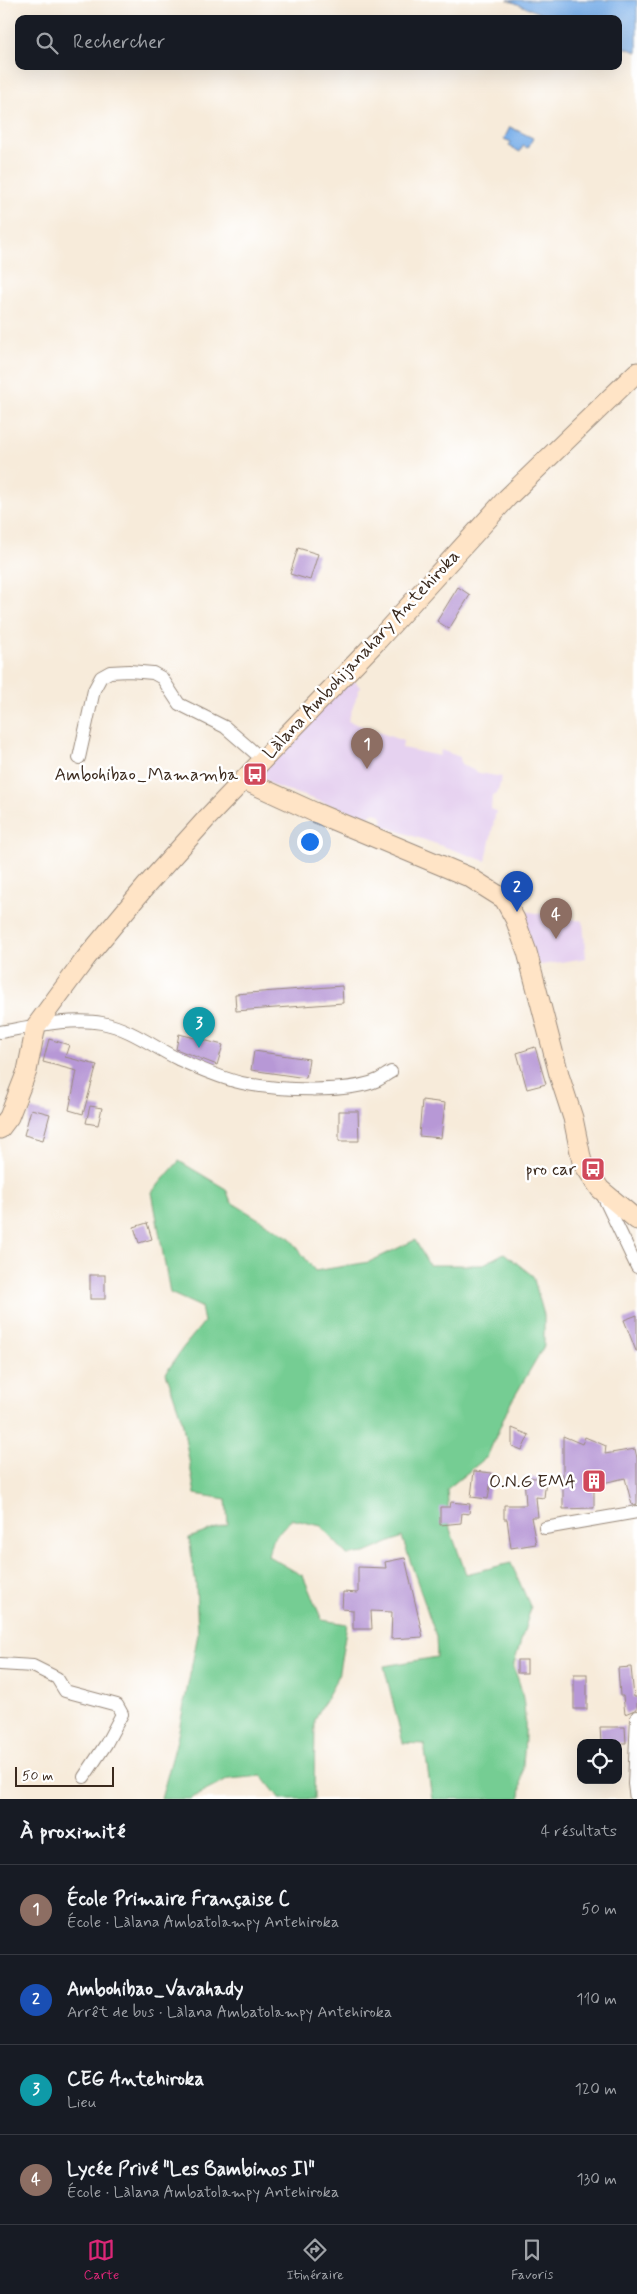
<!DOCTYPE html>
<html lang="fr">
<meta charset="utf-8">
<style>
:root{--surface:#171b24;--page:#20242c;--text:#f1f3f6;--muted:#9ea1a6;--line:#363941;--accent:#db2777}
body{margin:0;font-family:Mynerve,sans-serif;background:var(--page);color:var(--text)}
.controls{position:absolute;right:15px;bottom:15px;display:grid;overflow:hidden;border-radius:10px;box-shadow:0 5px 20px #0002}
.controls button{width:45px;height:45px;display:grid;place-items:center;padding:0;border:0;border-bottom:1px solid var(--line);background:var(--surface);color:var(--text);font:25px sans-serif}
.scale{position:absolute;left:15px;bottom:12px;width:99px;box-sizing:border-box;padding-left:5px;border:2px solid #3b2a1e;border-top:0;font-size:14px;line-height:18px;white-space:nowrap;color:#3b2a1e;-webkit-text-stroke:4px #fff;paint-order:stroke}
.you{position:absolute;left:309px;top:841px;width:18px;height:18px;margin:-12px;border:4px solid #fff;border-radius:50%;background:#1a73e8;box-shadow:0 0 0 8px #1a73e833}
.badge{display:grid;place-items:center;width:32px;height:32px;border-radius:50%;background:var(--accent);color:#fff;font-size:16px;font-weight:700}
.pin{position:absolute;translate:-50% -41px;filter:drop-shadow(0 1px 2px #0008)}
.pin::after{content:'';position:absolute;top:26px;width:18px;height:15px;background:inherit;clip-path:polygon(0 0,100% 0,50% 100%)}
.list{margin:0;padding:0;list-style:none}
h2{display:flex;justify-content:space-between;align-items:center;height:65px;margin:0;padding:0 20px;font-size:21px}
h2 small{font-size:16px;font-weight:400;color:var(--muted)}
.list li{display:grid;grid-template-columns:32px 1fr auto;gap:15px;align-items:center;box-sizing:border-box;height:90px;padding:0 20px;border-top:1px solid var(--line)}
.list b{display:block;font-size:19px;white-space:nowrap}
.list p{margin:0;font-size:16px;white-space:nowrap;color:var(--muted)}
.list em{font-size:16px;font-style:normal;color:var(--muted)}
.icon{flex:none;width:28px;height:28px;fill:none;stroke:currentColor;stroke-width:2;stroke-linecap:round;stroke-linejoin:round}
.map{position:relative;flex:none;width:637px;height:1799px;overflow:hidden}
.search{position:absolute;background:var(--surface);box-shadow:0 5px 20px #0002;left:15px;right:15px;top:15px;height:55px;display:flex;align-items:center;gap:12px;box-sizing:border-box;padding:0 18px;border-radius:10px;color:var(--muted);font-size:19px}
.sheet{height:425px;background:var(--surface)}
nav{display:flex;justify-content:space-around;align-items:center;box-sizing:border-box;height:70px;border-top:1px solid var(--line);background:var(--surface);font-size:14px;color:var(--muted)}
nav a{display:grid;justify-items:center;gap:2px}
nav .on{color:var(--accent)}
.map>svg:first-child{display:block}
.built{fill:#e6d2f0}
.green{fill:#74cd93;stroke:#587c58}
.water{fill:#7db1ea;stroke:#5c6e84}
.building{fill:#b798d6}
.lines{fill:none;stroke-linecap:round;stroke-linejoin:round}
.street-casing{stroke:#998a7c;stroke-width:14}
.secondary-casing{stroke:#998a7c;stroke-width:21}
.street{stroke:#fff;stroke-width:12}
.secondary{stroke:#ffe4c6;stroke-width:19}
.labels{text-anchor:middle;stroke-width:5;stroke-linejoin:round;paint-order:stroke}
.street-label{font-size:18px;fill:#3b2a1e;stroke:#fff}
.poi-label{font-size:18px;fill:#3b2a1e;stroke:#fff;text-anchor:end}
</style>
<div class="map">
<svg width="637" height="1799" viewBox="0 0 637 1799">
<rect width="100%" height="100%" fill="#fff"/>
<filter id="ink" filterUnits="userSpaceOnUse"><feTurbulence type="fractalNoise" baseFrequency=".02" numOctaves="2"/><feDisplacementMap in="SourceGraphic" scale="10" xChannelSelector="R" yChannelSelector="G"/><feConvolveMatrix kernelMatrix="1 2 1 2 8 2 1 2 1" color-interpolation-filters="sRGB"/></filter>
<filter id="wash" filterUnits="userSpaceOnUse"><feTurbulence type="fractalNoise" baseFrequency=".0096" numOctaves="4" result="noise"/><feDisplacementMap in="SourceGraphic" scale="20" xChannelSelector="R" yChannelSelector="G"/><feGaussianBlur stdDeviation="1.12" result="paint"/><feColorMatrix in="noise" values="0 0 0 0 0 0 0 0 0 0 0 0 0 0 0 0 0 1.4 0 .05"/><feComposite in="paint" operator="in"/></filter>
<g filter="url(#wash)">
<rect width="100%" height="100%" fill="#f7ebda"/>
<g class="built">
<polygon points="351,677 360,687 348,721 403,741 402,748 439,756 441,750 460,757 461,764 479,773 502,777 497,794 492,796 491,809 496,811 486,861 384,826 381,815 373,812 367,817 274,786 259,774"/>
<polygon points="524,911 583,921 586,958 541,965 535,961 521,916"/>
</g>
<path class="green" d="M179 1161 226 1189 231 1202 290 1238 315 1271 369 1262 415 1240 429 1265H482L504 1253 533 1276 544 1315V1346L509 1406 487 1457 447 1489 450 1529 466 1574 511 1563 531 1608 513 1667C533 1707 523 1755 520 1799H432L424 1744 403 1743 384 1666 437 1657 436 1636 402 1537 365 1553 347 1555 321 1526 291 1519 272 1540 268 1556 303 1576 322 1620 347 1624 338 1677 315 1719 314 1799H280L262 1776 229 1779 190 1799H161L177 1740 198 1634 196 1585 189 1538 228 1524 226 1499 195 1494 182 1420 166 1373 182 1349 204 1322 201 1307 170 1293 152 1192Z"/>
<g class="water">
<polygon points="508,0 637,0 637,52 618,45 618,19 554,19"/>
<polygon points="510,127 533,138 528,148 523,146 520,152 509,146 511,142 504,139"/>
</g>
<g id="blocks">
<g class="building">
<polygon points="298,548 318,554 310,580 290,574"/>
<polygon points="458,587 470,595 449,629 437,621"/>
<polygon points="342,986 343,1003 236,1011 235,994"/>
<polygon points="179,1034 223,1045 217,1065 176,1049"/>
<polygon points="49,1039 69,1045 65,1057 97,1065 83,1114 69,1110 77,1071 43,1062"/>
<polygon points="535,1047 546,1084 527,1089 517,1053"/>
<polygon points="254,1051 309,1059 306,1078 251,1070"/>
<polygon points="422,1100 445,1103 441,1138 419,1136"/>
<polygon points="90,1106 102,1108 98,1125 86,1123"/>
<polygon points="31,1109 50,1114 43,1140 24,1135"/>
<polygon points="339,1111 358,1111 359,1141 339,1141"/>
<polygon points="147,1223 152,1239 139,1243 134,1227"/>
<rect x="90" y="1275" width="15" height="24"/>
<polygon points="637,1315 637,1351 636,1351 624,1320"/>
<polygon points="512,1428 529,1435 522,1450 512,1446"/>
<polygon points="563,1436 582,1444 585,1437 606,1446 605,1454 635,1449 637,1458 637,1504 632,1505 625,1478 594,1485 594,1508 563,1509"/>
<polygon points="474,1471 492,1473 488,1499 471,1497"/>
<polygon points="524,1477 546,1479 544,1498 536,1497 538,1517 531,1517 536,1544 511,1548 507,1519 504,1519 504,1505 526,1505"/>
<polygon points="451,1502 470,1504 469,1514 462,1513 461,1523 440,1525 440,1507 450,1507"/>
<polygon points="405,1558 423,1637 391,1639 392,1612 371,1611 372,1629 353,1629 353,1610 342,1609 343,1592 358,1593 358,1567 386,1568 385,1562"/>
<rect x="517" y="1660" width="10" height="13"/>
<polygon points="631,1667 634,1697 637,1697 637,1709 625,1714 623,1696 620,1696 618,1668"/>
<rect x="574" y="1674" width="13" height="35"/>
<polygon points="600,1727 625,1727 626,1743 601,1743"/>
</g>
</g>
</g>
<g filter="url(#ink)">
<use href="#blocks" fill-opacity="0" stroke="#998a7c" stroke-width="1"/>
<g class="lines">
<g class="street-casing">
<g id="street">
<polyline points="79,758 94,690 101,677 110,672 129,671 153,673 162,678 179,704 225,727 262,759"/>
<path d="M0 1032C30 1027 72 1017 102 1023 129 1028 154 1047 178 1059 198 1068 220 1078 242 1083 276 1090 347 1094 378 1080 382 1078 387 1074 391 1072"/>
<polyline points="603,1196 637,1267"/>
<polyline points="545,1528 637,1512"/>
<polyline points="0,1664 33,1666 57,1678 65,1691 117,1705 122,1714 106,1744 84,1777"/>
<polyline points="636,1799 634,1784 637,1717"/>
</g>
</g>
<g class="secondary-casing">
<g id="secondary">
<polyline points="244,780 314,812 469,877 504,899 515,919 527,952 560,1078 573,1118 582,1162 600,1189 637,1220"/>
<polyline points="0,1129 9,1117 27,1071 36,1026 86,958 146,886 208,817 378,640 507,498 637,372"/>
</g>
</g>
<use href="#street" class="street"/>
<use href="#secondary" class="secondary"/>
</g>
</g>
<defs>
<g id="bus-square" transform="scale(1.25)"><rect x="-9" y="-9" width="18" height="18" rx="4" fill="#d1495b" stroke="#fff"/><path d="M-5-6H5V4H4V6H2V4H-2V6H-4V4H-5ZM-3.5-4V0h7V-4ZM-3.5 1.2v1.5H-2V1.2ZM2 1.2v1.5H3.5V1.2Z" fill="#fff"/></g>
<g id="building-square" transform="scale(1.25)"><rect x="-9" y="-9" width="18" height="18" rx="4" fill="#d1495b" stroke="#fff"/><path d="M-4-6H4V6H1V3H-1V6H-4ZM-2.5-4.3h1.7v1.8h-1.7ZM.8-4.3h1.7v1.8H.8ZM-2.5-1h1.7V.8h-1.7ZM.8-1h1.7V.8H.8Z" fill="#fff"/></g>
</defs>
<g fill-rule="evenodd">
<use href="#bus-square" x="255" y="774"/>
<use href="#bus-square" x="593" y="1169"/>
<use href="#building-square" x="594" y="1481"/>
</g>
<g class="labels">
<g class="street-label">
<text transform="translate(361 654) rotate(-47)" y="6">Làlana Ambohijanahary Antehiroka</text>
</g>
<g class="poi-label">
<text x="238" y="780">Ambohibao_Mamamba</text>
<text x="576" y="1175">pro car</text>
<text x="576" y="1487">O.N.G EMA</text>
</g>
</g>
</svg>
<div class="controls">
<button><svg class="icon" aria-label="locate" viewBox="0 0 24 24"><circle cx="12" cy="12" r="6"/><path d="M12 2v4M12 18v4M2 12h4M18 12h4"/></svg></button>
</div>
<div class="scale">50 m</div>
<div class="you"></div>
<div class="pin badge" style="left:367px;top:769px;background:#8d6e63">1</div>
<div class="pin badge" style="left:517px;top:912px;background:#1a4fb4">2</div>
<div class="pin badge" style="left:199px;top:1048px;background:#0f9aa8">3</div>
<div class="pin badge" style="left:556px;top:939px;background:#8d6e63">4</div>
<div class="search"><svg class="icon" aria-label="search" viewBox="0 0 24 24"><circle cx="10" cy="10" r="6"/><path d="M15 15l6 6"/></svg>Rechercher</div>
</div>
<section class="sheet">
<h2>À proximité<small>4 résultats</small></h2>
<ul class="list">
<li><span class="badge" style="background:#8d6e63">1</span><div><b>École Primaire Française C</b><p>École · Làlana Ambatolampy Antehiroka</p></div><em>50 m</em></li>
<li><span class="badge" style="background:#1a4fb4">2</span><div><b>Ambohibao_Vavahady</b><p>Arrêt de bus · Làlana Ambatolampy Antehiroka</p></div><em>110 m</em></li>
<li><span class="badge" style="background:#0f9aa8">3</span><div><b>CEG Antehiroka</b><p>Lieu</p></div><em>120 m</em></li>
<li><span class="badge" style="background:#8d6e63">4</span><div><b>Lycée Privé &quot;Les Bambinos II&quot;</b><p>École · Làlana Ambatolampy Antehiroka</p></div><em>130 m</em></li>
</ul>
</section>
<nav>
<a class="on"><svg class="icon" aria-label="map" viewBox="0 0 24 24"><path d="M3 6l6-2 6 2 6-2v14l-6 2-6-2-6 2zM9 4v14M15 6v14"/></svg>Carte</a>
<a><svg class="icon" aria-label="directions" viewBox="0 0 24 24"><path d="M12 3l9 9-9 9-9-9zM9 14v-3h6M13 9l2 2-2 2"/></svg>Itinéraire</a>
<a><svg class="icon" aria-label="saved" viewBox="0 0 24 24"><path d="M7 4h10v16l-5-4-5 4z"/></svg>Favoris</a>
</nav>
